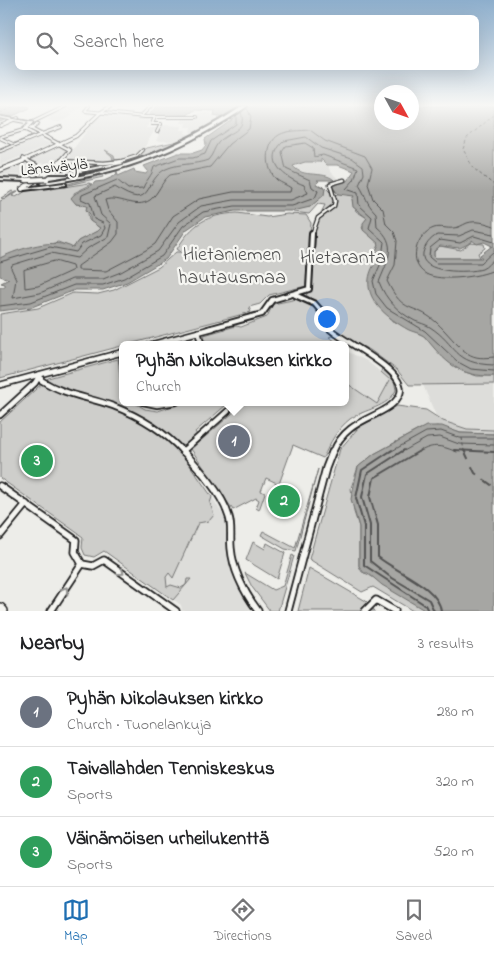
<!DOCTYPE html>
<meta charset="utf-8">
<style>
:root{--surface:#fff;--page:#f2f2f2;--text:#202124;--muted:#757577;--line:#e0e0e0;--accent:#1f6fb2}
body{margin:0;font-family:"Indie Flower",sans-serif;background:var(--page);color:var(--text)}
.compass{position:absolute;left:374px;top:85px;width:45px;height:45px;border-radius:50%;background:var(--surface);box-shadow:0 5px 20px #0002;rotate:130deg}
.you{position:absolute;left:326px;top:318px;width:18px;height:18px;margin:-12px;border:4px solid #fff;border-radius:50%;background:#1a73e8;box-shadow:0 0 0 8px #1a73e833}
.badge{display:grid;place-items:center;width:32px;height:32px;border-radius:50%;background:var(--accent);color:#fff;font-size:16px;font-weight:700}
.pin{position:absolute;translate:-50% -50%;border:2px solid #fff;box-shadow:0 1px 5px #0006}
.popup{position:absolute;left:119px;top:341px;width:230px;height:65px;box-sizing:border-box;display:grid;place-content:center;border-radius:8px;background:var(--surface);filter:drop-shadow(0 1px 4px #0005);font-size:16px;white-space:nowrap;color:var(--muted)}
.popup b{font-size:19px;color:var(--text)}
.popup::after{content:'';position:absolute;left:50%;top:100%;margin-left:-10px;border:10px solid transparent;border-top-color:var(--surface)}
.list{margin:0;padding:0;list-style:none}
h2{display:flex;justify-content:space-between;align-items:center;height:65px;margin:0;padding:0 20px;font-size:21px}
h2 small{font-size:16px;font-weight:400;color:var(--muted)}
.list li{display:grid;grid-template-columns:32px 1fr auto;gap:15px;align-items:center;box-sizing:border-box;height:70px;padding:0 20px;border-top:1px solid var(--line)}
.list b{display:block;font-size:19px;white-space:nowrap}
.list p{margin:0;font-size:16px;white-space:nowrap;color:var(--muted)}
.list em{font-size:16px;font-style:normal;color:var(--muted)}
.icon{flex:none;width:28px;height:28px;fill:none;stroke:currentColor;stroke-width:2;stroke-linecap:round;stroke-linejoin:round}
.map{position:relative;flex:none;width:494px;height:611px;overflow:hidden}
.search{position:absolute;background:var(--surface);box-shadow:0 5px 20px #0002;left:15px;right:15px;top:15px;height:55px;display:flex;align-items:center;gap:12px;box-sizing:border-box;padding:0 18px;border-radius:8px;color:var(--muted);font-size:19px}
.sheet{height:275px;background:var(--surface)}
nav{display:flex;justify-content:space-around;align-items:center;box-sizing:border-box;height:70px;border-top:1px solid var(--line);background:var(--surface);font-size:14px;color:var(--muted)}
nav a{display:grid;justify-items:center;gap:2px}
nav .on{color:var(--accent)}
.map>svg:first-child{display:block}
.built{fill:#ddddda}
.green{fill:#cececb;stroke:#757574}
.water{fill:#a6a6a3;stroke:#6f6f6d;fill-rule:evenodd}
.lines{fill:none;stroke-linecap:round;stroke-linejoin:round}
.shore-far1{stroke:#535352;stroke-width:1}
.shore{stroke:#535352;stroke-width:2}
.ferry-far1{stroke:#535352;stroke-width:1;stroke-dasharray:3 2.5;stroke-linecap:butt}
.ferry{stroke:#535352;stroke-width:2;stroke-dasharray:10 8;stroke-linecap:butt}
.minor-far4-casing{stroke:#1c1c1c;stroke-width:4}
.minor-far3-casing{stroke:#1c1c1c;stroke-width:5}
.minor-far2-casing{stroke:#1c1c1c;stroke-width:8}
.minor-far1-casing{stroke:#1c1c1c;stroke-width:8}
.minor-casing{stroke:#1c1c1c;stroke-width:9}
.tertiary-casing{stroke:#1c1c1c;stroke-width:4.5}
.secondary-far1-casing{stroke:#1c1c1c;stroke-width:4.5}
.secondary-casing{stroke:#1c1c1c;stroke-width:6}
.primary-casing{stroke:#1c1c1c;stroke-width:12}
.motorway-casing{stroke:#1c1c1c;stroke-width:4}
.minor-far4{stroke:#f6f6f2;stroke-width:2}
.minor-far3{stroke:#f6f6f2;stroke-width:2.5}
.minor-far2{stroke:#f6f6f2;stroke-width:4}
.minor-far1{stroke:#f6f6f2;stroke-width:4.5}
.minor{stroke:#f6f6f2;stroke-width:5.5}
.tertiary{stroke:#f6f6f2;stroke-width:2.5}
.secondary-far1{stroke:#f6f6f2;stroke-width:2.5}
.secondary{stroke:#f6f6f2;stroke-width:4}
.primary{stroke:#f6f6f2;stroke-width:9}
.motorway{fill:#f6f6f2;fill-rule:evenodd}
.tram{stroke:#1c1c1c;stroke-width:1}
.motorway-bridge-casing{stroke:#1c1c1c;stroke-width:7;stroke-linecap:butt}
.motorway-bridge{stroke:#f6f6f2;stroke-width:4.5}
.oneway{stroke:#949492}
.labels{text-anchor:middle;stroke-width:4.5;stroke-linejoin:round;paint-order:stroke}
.far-street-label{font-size:16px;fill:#1c1c1c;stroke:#f6f6f2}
.park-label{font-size:20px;fill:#515151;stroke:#f6f6f2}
</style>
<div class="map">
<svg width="494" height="611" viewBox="0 0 494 611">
<rect width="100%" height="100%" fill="#edede9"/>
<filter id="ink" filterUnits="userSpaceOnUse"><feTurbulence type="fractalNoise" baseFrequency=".02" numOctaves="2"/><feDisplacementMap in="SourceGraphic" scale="10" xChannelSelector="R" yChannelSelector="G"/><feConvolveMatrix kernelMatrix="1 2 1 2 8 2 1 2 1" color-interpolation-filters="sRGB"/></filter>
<g filter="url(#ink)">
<g class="built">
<polygon points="69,106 86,106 71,113 72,116 64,120 58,122 47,120 51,118 46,116"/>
<polygon points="199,113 212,113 211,116 216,116 215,121 198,132 190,132 191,127 185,127 186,123 181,123 183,118 197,118"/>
<polygon points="103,116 152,118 146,128 156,128 141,153 100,164 68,161 74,148 97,117"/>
<polygon points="163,125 182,126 181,130 186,130 185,133 189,134 187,137 178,141 156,141"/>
<polygon points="37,138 52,144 0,165 0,152"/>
<polygon points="58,147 67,151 54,164 38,163 30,159"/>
<polygon points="321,159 328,164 330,171 338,179 334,180 327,175 311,174 293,168 305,162"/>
<polygon points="25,161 32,165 53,165 37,175 0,175 0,172"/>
<polygon points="346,351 367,361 390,380 377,404 345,382"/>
<polygon points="494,384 494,430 467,429 443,421 436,416 423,385"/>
<polygon points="212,497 226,520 228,560 234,580 251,611 182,611 181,605 145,580 173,526"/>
</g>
<g class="green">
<path d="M191 135 192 137C158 152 92 178 55 170L79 169 118 162 137 156 147 148 178 141Z"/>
<polygon points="102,175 103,177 51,189 89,183 92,184 74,193 76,204 87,206 89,220 100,228 96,232 78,241 73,248 58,242 0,258 0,201 5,199 1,198 12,191 14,192 5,199 16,192 18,192 12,196 16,197 26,191 64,185"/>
<path d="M319 185 325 187 333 195 338 194 334 190 355 196 352 199 356 211 367 218 362 228 379 244C372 262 386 300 391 320L424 336 447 361 462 371 477 376H494V384L409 385 397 370 370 350 347 339 333 329 323 307 306 295 312 288 316 223 323 216 321 213 325 205 318 204 309 214 293 212 297 208 310 207 325 188Z"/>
<path d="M237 213 267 217 287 214 306 215 311 223 306 286 269 295 260 304 249 307 251 312 0 378V314L38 308 73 293 98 294 114 290 159 267 176 252H181L177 249C193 223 206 215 237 213Z"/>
<polygon points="470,243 484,244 485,248 478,253 480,258 436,258 434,256 434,252 440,246 461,250"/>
<path d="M297 299C326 303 319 321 332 336L329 337 341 345H206L204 335 236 326 241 327 267 317 273 304Z"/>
<path d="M118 359 123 402H133L145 409 158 411 185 402H345V382L377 404 390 380 381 372 382 368 394 380 396 390C388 408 364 409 350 419 337 429 330 443 323 458L293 445 279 484 266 478 261 491 265 493 259 510 256 508 259 500 256 498 233 510 191 449 234 412 226 405 195 432 198 436 187 445 186 444 182 454 212 497 210 503 214 515 209 521 198 523 173 578 169 573 166 577 167 587 171 585 181 588 186 585 187 579H191L173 600 104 551 94 557 85 555 82 548 83 537 0 478V422L48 378Z"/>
<path d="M397 406 426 410 443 421 467 429 494 430V434L461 433 437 426 420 429 374 454 358 467 351 488 354 512 359 527V566L362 572C369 573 415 604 426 611H413L373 587 362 592 309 559 340 449 359 427Z"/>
<polygon points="318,469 296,551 285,549 261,535 263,531 295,548"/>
<polygon points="253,542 265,549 267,543 285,553 277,579 246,560"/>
<polygon points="292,555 294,556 278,611 270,611 252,587 245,573 273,590 283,586"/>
<polygon points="309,568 366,601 375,611 298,611"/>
</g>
<g class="water">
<polygon points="0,106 29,106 30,108 0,122"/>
<path d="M157 106H381L382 122H412V106H494V376C459 377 445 362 425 337 421 333 412 332 407 329 381 314 355 291 377 260L375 253 379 244 363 230V223L367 218 353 207 352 199 354 196 338 194 332 186 337 182 347 181 354 171 338 165H327L321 159V162H305L293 166C303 179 323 170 334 180H317L319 181 316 184 325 188 324 195 310 207 293 211H235L205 217 186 230 166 259 127 282 103 290H75L32 307 0 311V287H5V284L1 283 9 279 0 276V258C20 248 56 237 73 248L78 241 99 230 100 228 90 221V214L86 210 87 206 76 204 71 198C76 190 92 188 95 182L104 181 117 175 112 156 105 150 114 155 118 176 134 169 135 172 146 174 148 171 144 166 178 153H193L202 150 206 145 205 139 232 120 214 116 215 111 195 110 187 115 148 116ZM472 240 477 244 484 242 492 246 480 255 482 258H436L434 256V251L440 246 460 248 472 242Z"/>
<polygon points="426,426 442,426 460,433 494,434 494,611 426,611 382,585 368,573 364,573 359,566 359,527 351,499 358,467 374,454"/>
</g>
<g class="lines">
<g class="shore-far1">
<path d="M247 108 251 117 249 129 229 144 210 167 170 175C161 182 159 193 150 200 135 210 120 195 105 200L108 210 118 222V234L112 242 78 266V270L106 271 146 250 155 244 173 216 199 199 233 192H290L291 188C287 185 281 183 277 180 265 170 265 143 279 135 287 130 301 131 310 130L325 141 365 156 372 168 368 184 373 199 383 209 386 224 394 232 397 241 395 265 387 281C404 316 413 302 436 322 447 332 456 345 467 353 476 359 484 358 494 357"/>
<path d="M241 112C248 132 228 131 218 143 214 148 213 155 208 160 195 165 179 163 166 169 143 180 154 213 115 187L95 196 101 215 111 224 108 237 88 248 77 258 51 253 12 265 11 268 16 279 13 298 40 293 72 279H103L121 272 158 251 179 222 201 206 234 200H291L308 193 304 185C285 178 262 161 284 141L306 137 321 148 352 158 363 166 364 174 359 185C367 197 365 202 376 213L377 227C398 244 388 260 379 282 386 300 398 312 415 321 420 323 425 324 430 327 458 345 452 364 494 365"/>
<path d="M494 226C486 223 476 220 467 223 462 225 459 228 453 228 447 229 441 226 434 228 416 234 407 263 426 274 440 282 480 277 494 270"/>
<path d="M494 234 473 230 459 236 437 235C430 239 425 245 423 253 419 274 469 273 482 269 487 267 490 262 494 259"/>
<polyline points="494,242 474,236 460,243 440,240 430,248 429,257 436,263 481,263 494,251"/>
<polygon points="55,261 72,266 73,270 38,286 25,288 24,270"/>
<path d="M0 262 50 247 76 252 82 244 101 235 105 228 103 223 94 219 90 203 81 199 82 195 117 180 128 189 143 188C146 180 152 176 154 167L179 158H193L205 154 211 141 236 124V116"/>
<polyline points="0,306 31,302 74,285 103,285 124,278 162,256 183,226 203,212 235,206 292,206 315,198 318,191 312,187 310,180 286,169 282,152 286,146 305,143 313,148 314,157 323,155 358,168 354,180 346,189 358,193 359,205 372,217 369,228 384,242 381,263 373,281 376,294 387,308 425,331 458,362 471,369 494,371"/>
<polyline points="390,452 426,432 441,431 460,438 494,438"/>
<polyline points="402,452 427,438 440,437 459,444 494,445"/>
<path d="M419 452C434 443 442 446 457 452"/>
</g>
<g class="shore">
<polyline points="392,450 362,470 356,498 364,526 364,565 425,605 428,611"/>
<polyline points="404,450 367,474 362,497 370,525 370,561 389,576 429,600 434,611"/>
<path d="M421 450 374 478 370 497 378 525V557C396 572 439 587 441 611"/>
<polyline points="454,450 494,452"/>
</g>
<g class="ferry-far1">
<polyline points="0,113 15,106"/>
<polyline points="494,115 467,138 463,149 473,168 494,185"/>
<polyline points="462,438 464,452"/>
</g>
<polyline class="ferry" points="464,450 475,473 494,487"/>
<g class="minor-far4-casing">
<g id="minor-far4">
<polyline points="89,106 85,111 145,117 197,117"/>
<polyline points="141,116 151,106"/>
<polyline points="155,117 152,124 161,124 157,132"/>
<polyline points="31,123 66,106"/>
<polyline points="0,126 18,118"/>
<polyline points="42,134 61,127"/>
<polyline points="0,137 30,128"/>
<polyline points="0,138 15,145"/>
<polyline points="23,158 30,162"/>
<polyline points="59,161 69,162"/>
<polyline points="118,162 137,156 143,150"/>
</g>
</g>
<g class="minor-far3-casing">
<g id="minor-far3">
<polyline points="28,161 36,165"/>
<polyline points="59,161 104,163 124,161"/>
<polyline points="312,235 318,218 334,206 335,201 330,184 344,180"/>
</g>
</g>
<g class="minor-far2-casing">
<g id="minor-far2">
<polyline points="295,295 315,304 326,317 330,329"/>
<polyline points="208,329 262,314 272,300 309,289 312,233"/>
</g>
</g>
<g class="minor-far1-casing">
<g id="minor-far1">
<path d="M329 328C340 341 413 372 399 396 386 419 348 415 333 452"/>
<polyline points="198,332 202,345"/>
<polyline points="150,345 213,328"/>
<polyline points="122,352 123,361"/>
<path d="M40 375 41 380C64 395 88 397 113 406 139 416 164 431 183 452"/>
<polyline points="0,385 123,352"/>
<polyline points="143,402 157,405 176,402"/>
<polyline points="0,415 35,383 40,375"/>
<polyline points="184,450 228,411"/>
</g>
</g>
<g class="minor-casing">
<g id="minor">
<path d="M182 450C199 468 222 493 229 517 232 526 230 537 231 548 233 571 244 592 258 611"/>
<polyline points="0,486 76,540 75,552 82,564 93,566 104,560 176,611"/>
<polyline points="0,536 26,504"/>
<polyline points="51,611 82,564"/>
<polyline points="288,611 326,468 333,450"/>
<polyline points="365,611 376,600 395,611"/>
</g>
</g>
<g class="tertiary-casing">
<polyline id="tertiary" points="0,151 42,134"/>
</g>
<g class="secondary-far1-casing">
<g id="secondary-far1">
<polyline points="0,117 32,123 24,129 34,134"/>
<polyline points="38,124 31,129 70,150 60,162"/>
<polyline points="20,162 76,136 100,113 111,106"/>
</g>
</g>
<g class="secondary-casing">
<g id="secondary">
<polyline points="0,170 23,161"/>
<polyline points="22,189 57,166 61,161"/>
</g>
</g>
<g class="primary-casing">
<polyline id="primary" points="0,608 3,611"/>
</g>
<g class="motorway-casing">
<g id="motorway">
<path d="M243 106H247C236 115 223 122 211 129 157 161 104 176 42 184L40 183 42 182C61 179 80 177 98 172 151 159 198 135 243 106Z"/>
<polygon points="121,162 123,163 122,164 75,173 45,173 43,172 45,171 75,171"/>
<polygon points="0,178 26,179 28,180 26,181 0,180"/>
<polygon points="64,183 66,184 66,185 24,190 22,189 24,188"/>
</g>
</g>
<use href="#minor-far4" class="minor-far4"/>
<use href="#minor-far3" class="minor-far3"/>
<use href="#minor-far2" class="minor-far2"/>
<use href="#minor-far1" class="minor-far1"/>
<use href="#minor" class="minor"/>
<use href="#tertiary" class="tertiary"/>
<use href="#secondary-far1" class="secondary-far1"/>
<use href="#secondary" class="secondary"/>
<use href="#primary" class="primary"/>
<use href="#motorway" class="motorway"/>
<polyline class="tram" points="0,116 34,122 28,129 38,134 0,150"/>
<g class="motorway-bridge-casing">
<polyline id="motorway-bridge" points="26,180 47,179"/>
</g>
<use href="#motorway-bridge" class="motorway-bridge"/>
</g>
<defs><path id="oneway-chevron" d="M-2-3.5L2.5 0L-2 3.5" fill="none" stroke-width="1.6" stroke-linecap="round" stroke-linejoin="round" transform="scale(1.25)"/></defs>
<g class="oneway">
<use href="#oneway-chevron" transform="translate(121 572) rotate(36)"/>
<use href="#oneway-chevron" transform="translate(65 590) rotate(-58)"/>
</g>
</g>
<linearGradient id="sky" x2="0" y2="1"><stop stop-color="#8daecc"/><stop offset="0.55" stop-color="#f7f7f5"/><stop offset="1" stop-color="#f7f7f5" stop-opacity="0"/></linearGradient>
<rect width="494" height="191" fill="url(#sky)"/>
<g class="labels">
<g class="far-street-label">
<text transform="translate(54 166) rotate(-6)" y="6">Länsiväylä</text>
</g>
<g class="park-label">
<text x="232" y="260">Hietaniemen<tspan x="232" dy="23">hautausmaa</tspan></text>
<text x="343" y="263">Hietaranta</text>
</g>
</g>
</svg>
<svg class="compass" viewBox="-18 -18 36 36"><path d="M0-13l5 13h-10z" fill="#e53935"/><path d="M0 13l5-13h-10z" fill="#757577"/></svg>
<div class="you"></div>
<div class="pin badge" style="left:234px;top:441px;background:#6b7280">1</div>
<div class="popup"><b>Pyhän Nikolauksen kirkko</b>Church</div>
<div class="pin badge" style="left:284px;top:501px;background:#2e9e5b">2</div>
<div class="pin badge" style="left:37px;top:461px;background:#2e9e5b">3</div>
<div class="search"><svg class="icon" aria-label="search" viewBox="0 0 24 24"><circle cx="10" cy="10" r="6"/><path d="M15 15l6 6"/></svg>Search here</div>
</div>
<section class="sheet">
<h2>Nearby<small>3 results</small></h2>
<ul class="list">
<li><span class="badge" style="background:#6b7280">1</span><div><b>Pyhän Nikolauksen kirkko</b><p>Church · Tuonelankuja</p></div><em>280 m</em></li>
<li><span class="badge" style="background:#2e9e5b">2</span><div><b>Taivallahden Tenniskeskus</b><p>Sports</p></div><em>320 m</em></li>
<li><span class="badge" style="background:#2e9e5b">3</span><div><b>Väinämöisen urheilukenttä</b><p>Sports</p></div><em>520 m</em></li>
</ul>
</section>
<nav>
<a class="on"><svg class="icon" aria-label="map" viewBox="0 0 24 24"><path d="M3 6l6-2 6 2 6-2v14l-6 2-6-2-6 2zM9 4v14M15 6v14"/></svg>Map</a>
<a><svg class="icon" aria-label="directions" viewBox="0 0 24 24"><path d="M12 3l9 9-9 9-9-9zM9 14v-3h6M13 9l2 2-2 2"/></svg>Directions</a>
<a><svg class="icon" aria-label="saved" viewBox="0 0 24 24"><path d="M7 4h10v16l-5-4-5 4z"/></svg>Saved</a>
</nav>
